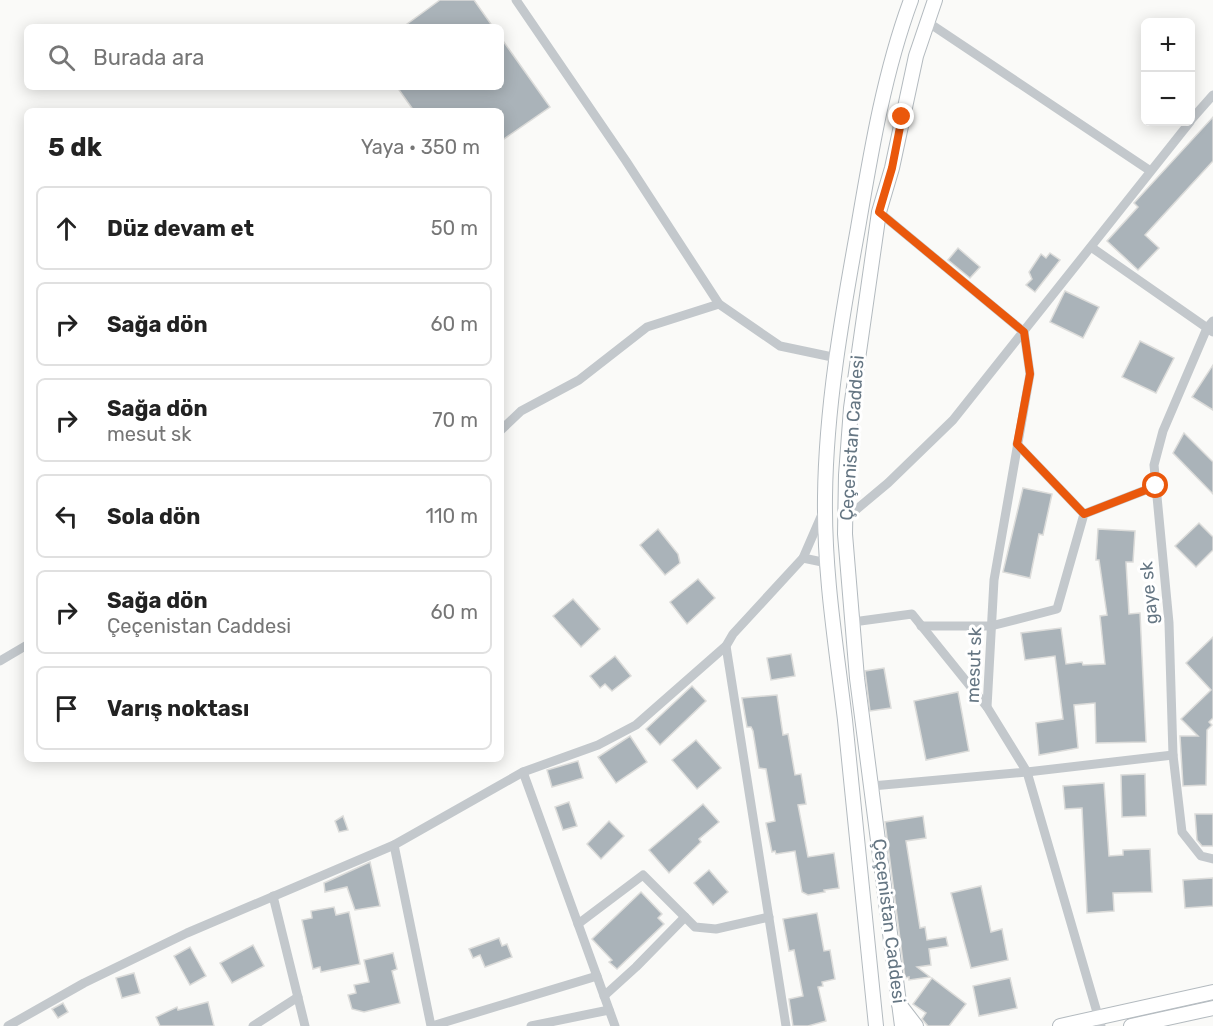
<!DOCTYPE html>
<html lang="tr">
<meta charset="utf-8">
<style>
:root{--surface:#fff;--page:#f6f6f6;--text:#222;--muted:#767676;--line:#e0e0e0}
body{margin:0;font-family:Rubik,sans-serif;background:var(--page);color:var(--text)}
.controls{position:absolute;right:18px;top:18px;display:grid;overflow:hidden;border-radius:9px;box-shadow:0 3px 15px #0003}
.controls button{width:54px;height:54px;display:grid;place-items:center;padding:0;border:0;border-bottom:2px solid var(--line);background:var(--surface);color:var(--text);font:30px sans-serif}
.stop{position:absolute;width:18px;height:18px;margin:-14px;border:4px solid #ea580c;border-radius:50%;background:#fff}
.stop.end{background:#ea580c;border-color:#fff;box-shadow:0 2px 6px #0008}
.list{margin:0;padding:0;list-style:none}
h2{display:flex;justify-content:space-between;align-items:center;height:78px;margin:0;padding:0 24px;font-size:26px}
h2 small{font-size:20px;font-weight:400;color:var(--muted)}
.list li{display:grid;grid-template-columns:39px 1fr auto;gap:18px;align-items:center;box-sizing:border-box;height:84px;margin:0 12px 12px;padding:0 12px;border:2px solid var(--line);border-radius:9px}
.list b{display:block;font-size:22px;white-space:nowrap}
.list p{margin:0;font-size:20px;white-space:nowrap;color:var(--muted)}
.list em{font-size:20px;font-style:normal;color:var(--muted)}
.icon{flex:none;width:33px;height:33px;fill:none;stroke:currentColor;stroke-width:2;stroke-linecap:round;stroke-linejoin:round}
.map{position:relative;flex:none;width:1213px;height:1026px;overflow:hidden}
.search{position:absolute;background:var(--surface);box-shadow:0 3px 15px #0003;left:24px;top:24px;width:480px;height:66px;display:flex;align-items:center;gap:15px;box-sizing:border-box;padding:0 21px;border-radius:9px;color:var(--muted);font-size:22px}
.panel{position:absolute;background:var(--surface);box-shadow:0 3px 15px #0003;left:24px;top:108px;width:480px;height:654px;border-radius:9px}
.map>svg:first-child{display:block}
.building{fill:#aab3b9;stroke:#dcdcda;stroke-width:1.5}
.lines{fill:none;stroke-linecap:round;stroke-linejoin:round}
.secondary-casing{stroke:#b3babf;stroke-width:16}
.street{stroke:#c3c8cc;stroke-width:9}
.secondary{stroke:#fff;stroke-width:14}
.route{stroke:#ea580c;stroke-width:8}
.labels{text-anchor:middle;stroke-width:6;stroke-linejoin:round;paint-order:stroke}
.street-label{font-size:18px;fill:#657683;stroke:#fff}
</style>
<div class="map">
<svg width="1213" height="1026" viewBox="0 0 1213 1026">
<rect width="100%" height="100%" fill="#fafaf8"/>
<g class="building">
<polygon points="440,0 474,0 493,27 403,27"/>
<polygon points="501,38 550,107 501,141 501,111 414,111 397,87 501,87"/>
<polygon points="1213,117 1213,161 1145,235 1159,248 1138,270 1107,241 1138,207 1134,203"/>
<polygon points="958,248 980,267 970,278 948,260"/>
<polygon points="1050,253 1060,260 1035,292 1026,285 1032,279 1029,272 1041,254 1046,258"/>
<polygon points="1065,291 1099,307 1083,338 1050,322"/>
<polygon points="1140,341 1174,358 1156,393 1122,377"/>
<polygon points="1213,365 1213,410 1192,397"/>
<polygon points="1184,433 1213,462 1213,494 1173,453"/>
<polygon points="1023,488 1052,494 1043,535 1039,534 1030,578 1003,572"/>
<polygon points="1199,523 1213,537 1213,550 1196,567 1175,546"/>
<polygon points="658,529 678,554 680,563 665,575 640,545"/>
<polygon points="1098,529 1135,531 1133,562 1126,562 1129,614 1140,613 1146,742 1096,743 1095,703 1074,705 1078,748 1039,755 1036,723 1063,719 1055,656 1025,660 1021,633 1061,628 1066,664 1082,662 1083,665 1105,664 1100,616 1107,615 1099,560 1096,560"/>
<polygon points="698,579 715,598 687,624 670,602"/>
<polygon points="573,599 600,629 581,647 553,616"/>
<polygon points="1213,637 1213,718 1209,722 1212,725 1207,730 1206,785 1183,786 1180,736 1198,736 1181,719 1211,690 1186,663"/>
<polygon points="791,654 795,676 771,680 767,658"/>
<polygon points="615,656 631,676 612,691 605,684 600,688 590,676"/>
<polygon points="884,668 891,708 870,711 865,671"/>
<polygon points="692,686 706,701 660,745 646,729"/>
<polygon points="958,692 969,751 926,760 914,701"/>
<polygon points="777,695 783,735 788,734 795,775 801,774 806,804 798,805 808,857 834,853 839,888 824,890 825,892 808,895 802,892 795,851 776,854 775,851 772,852 766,823 775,821 766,769 759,768 753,731 751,727 747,727 742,698"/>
<polygon points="630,736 647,762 616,783 598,757"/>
<polygon points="696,740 721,768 697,789 672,760"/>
<polygon points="578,761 583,778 552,787 547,770"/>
<polygon points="1145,774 1146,816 1122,817 1121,775"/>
<polygon points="1104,783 1109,856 1123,855 1123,850 1150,849 1152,892 1113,893 1114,911 1087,913 1082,808 1065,809 1063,786"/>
<polygon points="569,802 577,826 563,830 555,807"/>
<polygon points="703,804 719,822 699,839 701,842 669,873 649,850"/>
<polygon points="1195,814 1213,814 1213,846 1202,846 1197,840"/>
<polygon points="343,816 348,830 339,832 335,821"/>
<polygon points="923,816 926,838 906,841 920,928 925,927 927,940 946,937 948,946 929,949 931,965 917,967 930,977 909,980 909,977 905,978 885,822"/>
<polygon points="609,821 624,836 601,859 587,844"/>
<polygon points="370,862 380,906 355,910 347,887 325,892 324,883"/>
<polygon points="709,870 728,892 713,905 694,883"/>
<polygon points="1213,878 1213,906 1185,908 1183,880"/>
<polygon points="981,886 991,932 1002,929 1008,960 971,968 951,893"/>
<polygon points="641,892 662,914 658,918 664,924 617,969 609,962 612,960 592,939"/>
<polygon points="334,907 336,915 349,912 360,964 321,972 320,967 313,969 302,920 312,918 311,911"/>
<polygon points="817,913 824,951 830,950 835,979 822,982 823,986 818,987 826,1021 808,1026 793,1026 789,999 803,996 794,950 789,951 783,919"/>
<polygon points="499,938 502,946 507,944 512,957 485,967 480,955 473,958 469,949"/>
<polygon points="253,945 264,966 232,983 220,963"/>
<polygon points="190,947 206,976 190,985 174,956"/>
<polygon points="393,953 397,969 392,971 400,1003 364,1012 352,1009 348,995 356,993 354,985 369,982 364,960"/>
<polygon points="134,973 140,993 122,998 116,978"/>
<polygon points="932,978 966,1004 949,1026 928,1026 922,1019 926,1013 913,1004"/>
<polygon points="1010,978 1017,1008 979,1016 973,986"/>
<polygon points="208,1002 214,1026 160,1026 156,1017 177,1007 178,1010"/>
<polygon points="63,1003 68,1012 58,1018 52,1009"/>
</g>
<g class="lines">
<g class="secondary-casing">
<g id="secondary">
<polyline points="899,1004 916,1026"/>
<path d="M876 1026C865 924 856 822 845 720 836 645 824 574 825 497 826 407 842 316 858 228 871 152 884 73 911 0"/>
<polyline points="902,1026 857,678 845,534 846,475 851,408 879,212 892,168 916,56 935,0"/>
<polyline points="1060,1026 1213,992"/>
<polyline points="1131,1026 1213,1008"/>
</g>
</g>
<g class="street">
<polyline points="516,0 626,161 719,304 780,346 837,358"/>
<polyline points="926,21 1149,170"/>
<polyline points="1190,121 1213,95"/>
<polyline points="879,212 1024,332"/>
<polyline points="1091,247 1213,332"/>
<polyline points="1213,321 1207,328 1163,431 1154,465 1169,623 1173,755 1182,832 1201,856 1213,859"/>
<polyline points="1024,332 1030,374 994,580 987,707 1027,772 1101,1026"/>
<polyline points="501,430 521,411 579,380 647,327 719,304"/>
<polyline points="1017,444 1084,514"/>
<polyline points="845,519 888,483 953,420 1190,122"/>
<polyline points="803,558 827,563"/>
<polyline points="853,622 912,614 987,707"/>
<polyline points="921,626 991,626 1057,609 1084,514 1156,486"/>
<polyline points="726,646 786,1026"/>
<polyline points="0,661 27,645"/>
<polyline points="523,772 615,1026"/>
<polyline points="872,786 1027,772 1173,755"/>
<polyline points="394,845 431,1026"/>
<polyline points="273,896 305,1026"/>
<polyline points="578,924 643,875 695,927 716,929 769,917"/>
<polyline points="604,996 636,967 685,917"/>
<polyline points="8,1026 84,983 187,933 394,845 523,772 598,745 636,725 726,646 733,634 803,558 823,512"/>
<polyline points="253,1026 298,997"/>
<polyline points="432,1026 597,976"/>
<polyline points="531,1026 609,1010"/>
</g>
<use href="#secondary" class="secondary"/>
</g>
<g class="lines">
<polyline class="route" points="902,117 892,168 879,212 1024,332 1030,374 1017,444 1084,514 1156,486"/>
</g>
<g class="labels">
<g class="street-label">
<text transform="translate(852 438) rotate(-86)" y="6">Çeçenistan Caddesi</text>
<text transform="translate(1149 593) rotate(-95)" y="6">gaye sk</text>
<text transform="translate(974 665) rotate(-88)" y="6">mesut sk</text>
<text transform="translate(889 921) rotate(83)" y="6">Çeçenistan Caddesi</text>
</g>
</g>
</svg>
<div class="controls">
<button>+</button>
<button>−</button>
</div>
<div class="stop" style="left:1156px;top:486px"></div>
<div class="stop end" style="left:902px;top:117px"></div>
<div class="search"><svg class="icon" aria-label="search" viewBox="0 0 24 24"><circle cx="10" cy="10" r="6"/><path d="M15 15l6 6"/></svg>Burada ara</div>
<section class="panel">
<h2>5 dk<small>Yaya · 350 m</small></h2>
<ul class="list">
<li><svg class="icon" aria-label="ahead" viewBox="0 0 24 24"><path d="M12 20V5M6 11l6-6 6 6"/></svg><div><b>Düz devam et</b></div><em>50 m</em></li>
<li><svg class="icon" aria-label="right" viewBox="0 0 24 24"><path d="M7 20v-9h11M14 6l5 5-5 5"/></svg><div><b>Sağa dön</b></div><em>60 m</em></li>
<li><svg class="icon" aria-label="right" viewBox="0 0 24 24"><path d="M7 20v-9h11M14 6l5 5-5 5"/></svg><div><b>Sağa dön</b><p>mesut sk</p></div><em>70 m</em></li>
<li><svg class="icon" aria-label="left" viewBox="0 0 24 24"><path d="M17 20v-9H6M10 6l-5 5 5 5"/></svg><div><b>Sola dön</b></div><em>110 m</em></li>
<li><svg class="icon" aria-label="right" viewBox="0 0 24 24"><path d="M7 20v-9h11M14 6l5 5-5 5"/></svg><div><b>Sağa dön</b><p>Çeçenistan Caddesi</p></div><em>60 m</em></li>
<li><svg class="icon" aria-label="arrive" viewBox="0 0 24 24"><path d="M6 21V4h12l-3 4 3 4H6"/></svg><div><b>Varış noktası</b></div></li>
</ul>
</section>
</div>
